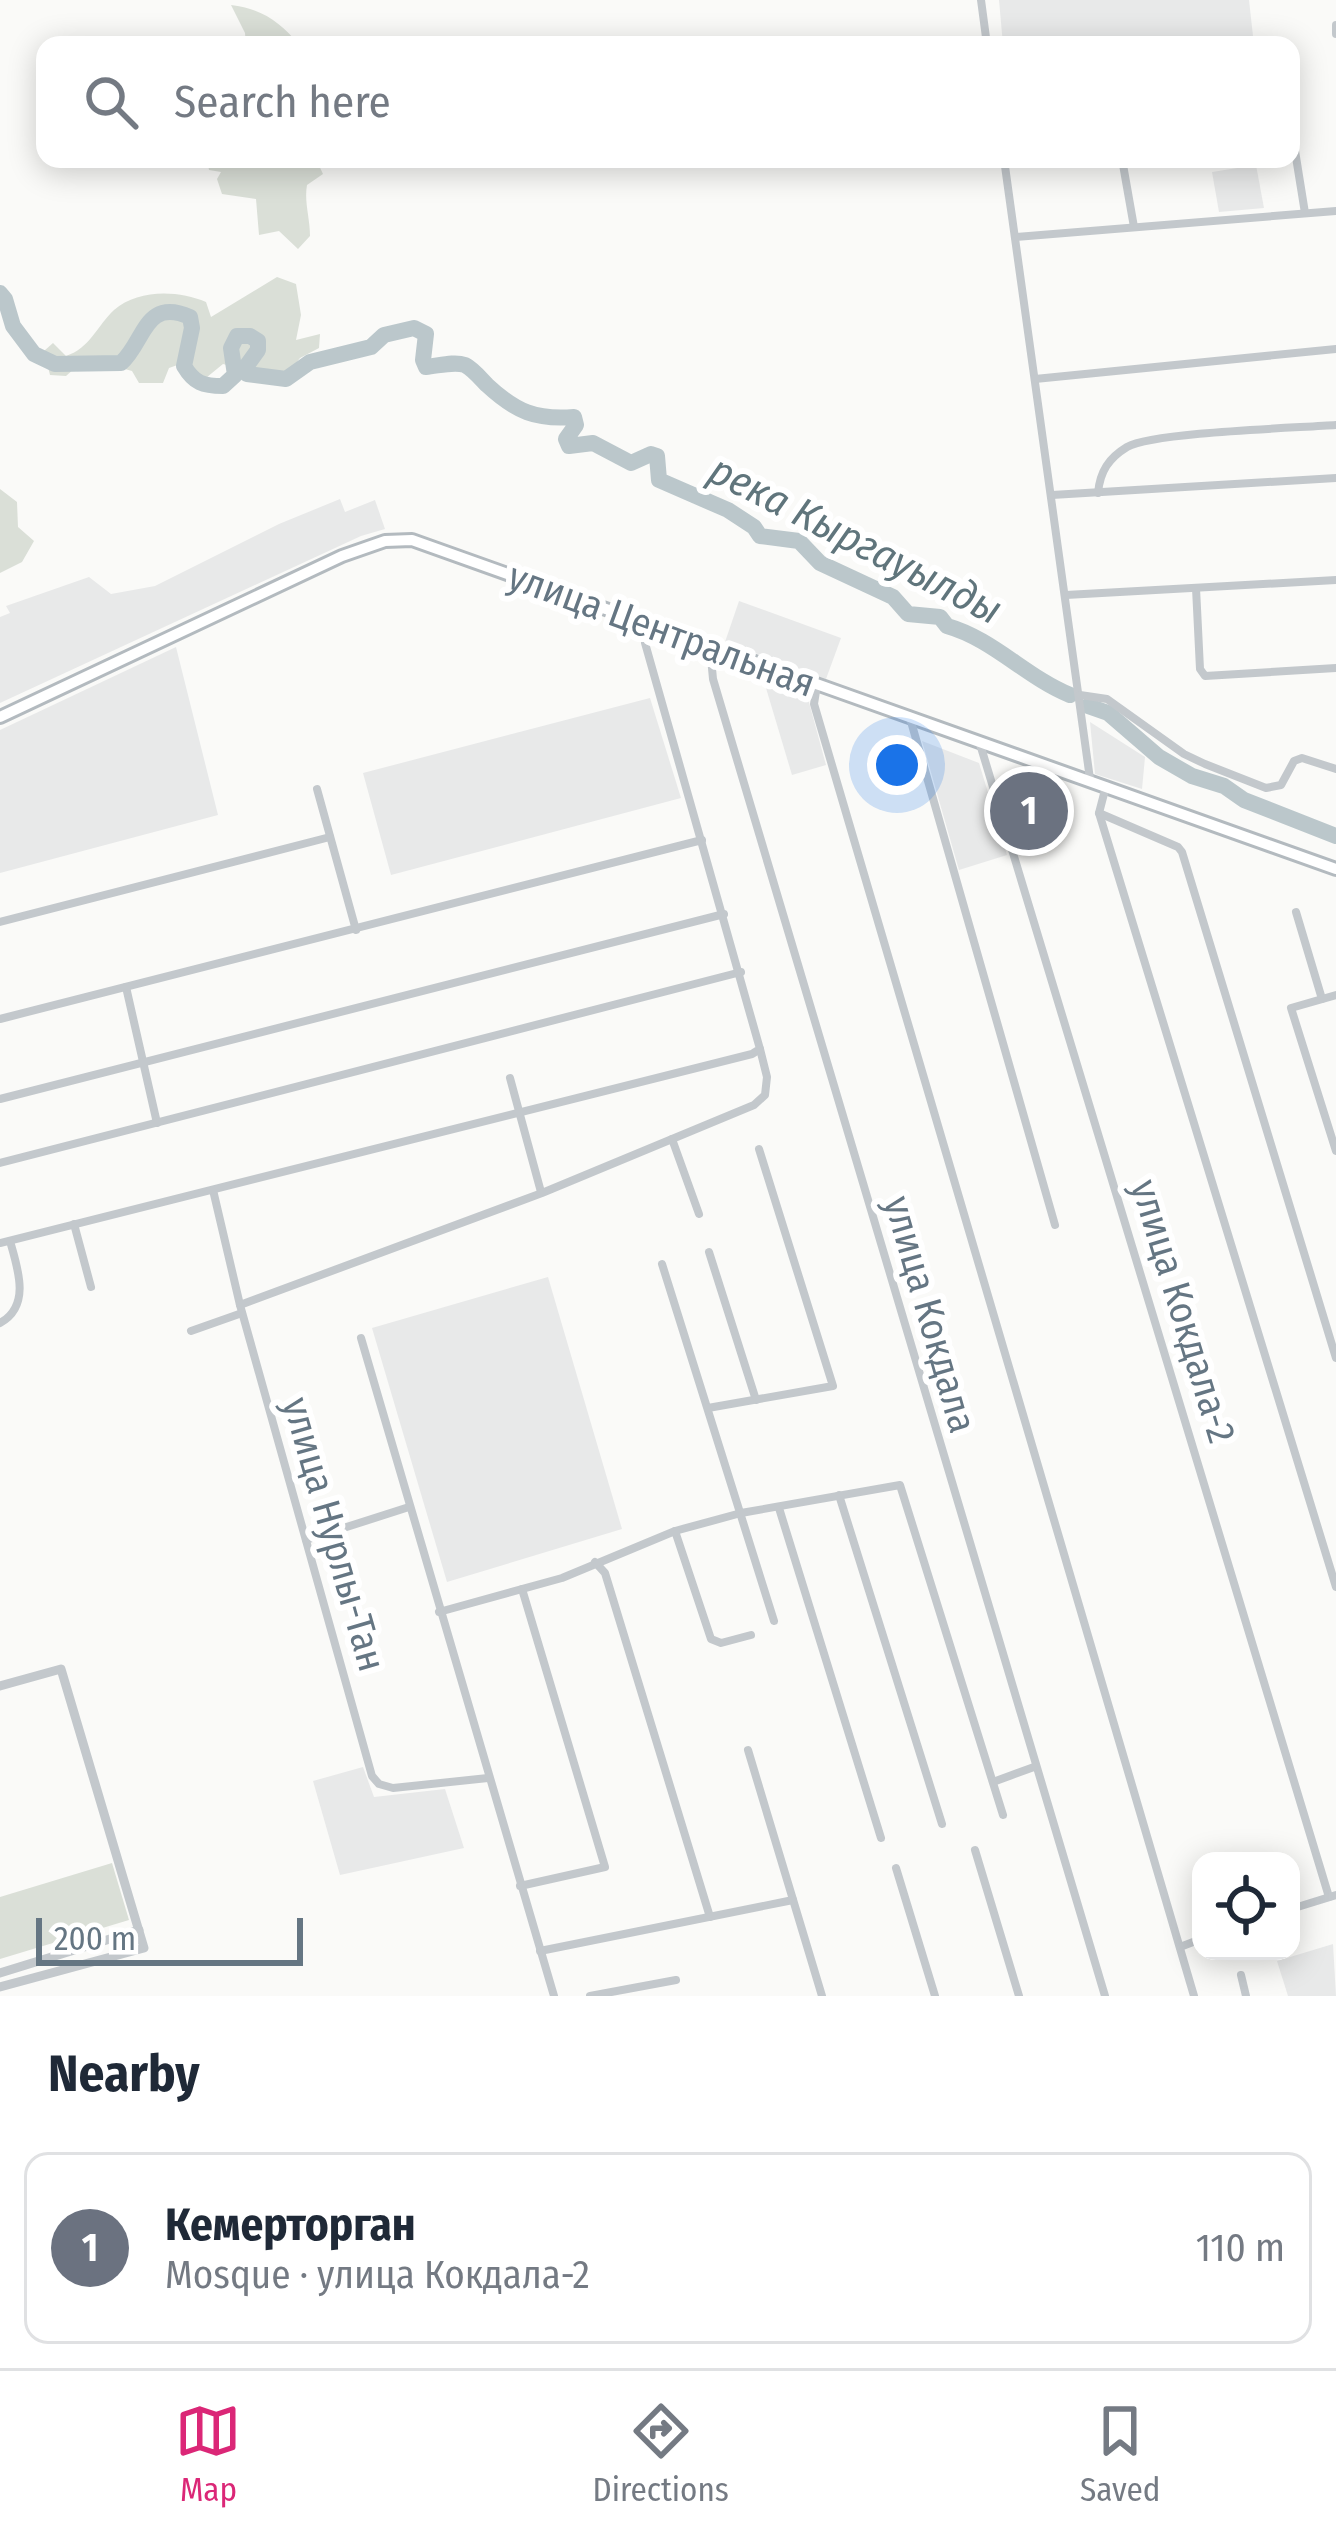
<!DOCTYPE html>
<meta charset="utf-8">
<style>
:root{--surface:#fff;--page:#f2f2f3;--text:#1f2937;--muted:#747a83;--line:#e0e1e3;--accent:#db2777}
body{margin:0;font-family:"Fira Sans Condensed",sans-serif;background:var(--page);color:var(--text)}
.controls{position:absolute;right:36px;bottom:36px;display:grid;overflow:hidden;border-radius:24px;box-shadow:0 6px 30px #0003}
.controls button{width:108px;height:108px;display:grid;place-items:center;padding:0;border:0;border-bottom:3px solid var(--line);background:var(--surface);color:var(--text);font:60px sans-serif}
.scale{position:absolute;left:36px;bottom:30px;width:267px;box-sizing:border-box;padding-left:12px;border:6px solid #657683;border-top:0;font-size:33px;line-height:42px;white-space:nowrap;color:#657683;-webkit-text-stroke:9px #fff;paint-order:stroke}
.you{position:absolute;left:897px;top:765px;width:42px;height:42px;margin:-30px;border:9px solid #fff;border-radius:50%;background:#1a73e8;box-shadow:0 0 0 18px #1a73e833}
.badge{display:grid;place-items:center;width:78px;height:78px;border-radius:50%;background:var(--accent);color:#fff;font-size:39px;font-weight:700}
.pin{position:absolute;translate:-50% -50%;border:6px solid #fff;box-shadow:0 3px 12px #0006}
.list{margin:0;padding:0;list-style:none}
h2{display:flex;justify-content:space-between;align-items:center;height:156px;margin:0;padding:0 48px;font-size:51px}
h2 small{font-size:39px;font-weight:400;color:var(--muted)}
.list li{display:grid;grid-template-columns:78px 1fr auto;gap:36px;align-items:center;box-sizing:border-box;height:192px;margin:0 24px 24px;padding:0 24px;border:3px solid var(--line);border-radius:24px}
.list b{display:block;font-size:45px;white-space:nowrap}
.list p{margin:0;font-size:39px;white-space:nowrap;color:var(--muted)}
.list em{font-size:39px;font-style:normal;color:var(--muted)}
.icon{flex:none;width:66px;height:66px;fill:none;stroke:currentColor;stroke-width:2;stroke-linecap:round;stroke-linejoin:round}
.map{position:relative;flex:none;width:1336px;height:1996px;overflow:hidden}
.search{position:absolute;background:var(--surface);box-shadow:0 6px 30px #0003;left:36px;right:36px;top:36px;height:132px;display:flex;align-items:center;gap:30px;box-sizing:border-box;padding:0 42px;border-radius:24px;color:var(--muted);font-size:45px}
.sheet{height:372px;background:var(--surface)}
nav{display:flex;justify-content:space-around;align-items:center;box-sizing:border-box;height:168px;border-top:3px solid var(--line);background:var(--surface);font-size:33px;color:var(--muted)}
nav a{display:grid;justify-items:center;gap:6px}
nav .on{color:var(--accent)}
.map>svg:first-child{display:block}
.built{fill:#e8e9e9}
.green{fill:#dadfd7}
.lines{fill:none;stroke-linecap:round;stroke-linejoin:round}
.river{stroke:#bbc7cb;stroke-width:16}
.secondary-casing{stroke:#b3babf;stroke-width:16}
.minor{stroke:#c3c8cc;stroke-width:8}
.tertiary{stroke:#c3c8cc;stroke-width:9}
.secondary{stroke:#fff;stroke-width:10}
.labels{text-anchor:middle;stroke-width:12;stroke-linejoin:round;paint-order:stroke}
.street-label{font-size:39px;fill:#657683;stroke:#fff}
.water-label{font-size:42px;font-style:italic;fill:#60757c;stroke:#fff}
</style>
<div class="map">
<svg width="1336" height="1996" viewBox="0 0 1336 1996">
<rect width="100%" height="100%" fill="#fafaf8"/>
<g class="built">
<polygon points="999,0 1249,0 1254,45 1003,45"/>
<polygon points="1256,165 1264,208 1219,212 1212,172"/>
<polygon points="340,499 345,512 375,500 385,529 361,536 0,703 0,617 10,613 6,606 89,577 111,594 155,586 279,524"/>
<polygon points="739,601 841,638 826,679 725,642"/>
<polygon points="176,647 218,815 0,873 0,730"/>
<polygon points="769,681 807,695 826,765 792,775 766,688"/>
<polygon points="650,698 681,798 391,875 363,773"/>
<polygon points="1090,722 1145,757 1142,789 1095,774"/>
<polygon points="922,741 979,763 1007,855 959,870"/>
<polygon points="548,1277 622,1529 447,1582 372,1328"/>
<polygon points="363,1767 374,1797 445,1789 464,1848 340,1875 313,1781"/>
<polygon points="1333,1944 1336,1996 1288,1996 1277,1961"/>
</g>
<g class="green">
<path d="M231 5C260 8 281 22 299 45H246L245 33Z"/>
<path d="M207 159H316L323 174 307 185C304 202 310 218 310 236L298 249 279 231 259 235 256 199 222 194 217 179 221 172 209 170Z"/>
<path d="M277 277 296 284 301 315 296 340 320 334 319 348 300 358 289 372 266 375 223 364 201 382 186 362 169 368 163 383H139L132 371C112 364 96 371 75 368L66 376 50 375 44 351 53 343 66 356C90 348 97 326 114 310 138 289 178 290 206 302L211 317Z"/>
<polygon points="0,489 17,502 18,527 34,541 22,562 0,573"/>
<polygon points="112,1863 129,1920 0,1959 0,1897"/>
</g>
<g class="lines">
<g class="river">
<path d="M0 293 5 299 13 326 34 354 55 364 121 363C145 342 144 297 190 317L192 328 184 366C194 383 203 386 223 386L235 375 231 348 237 336H250L258 341V350L245 368 247 374 286 379 310 362 371 347 384 335 414 328 426 334 423 360 426 367C438 366 454 361 465 365 473 369 481 379 487 385 516 412 536 420 574 417L576 425 566 439 569 446 593 443 631 463 651 454 657 456 659 480 728 510 754 527 760 536 799 541 820 563 893 597 908 614 940 617 947 626C993 639 1026 677 1070 695"/>
<polyline points="1088,706 1108,713 1159,757 1192,776 1224,786 1244,800 1336,836"/>
</g>
<g class="secondary-casing">
<polyline id="secondary" points="0,717 342,556 385,541 412,540 1336,869"/>
</g>
<g class="minor">
<polyline points="981,0 987,45"/>
<polyline points="1336,25 1336,34"/>
<polyline points="1291,126 1305,213"/>
<polyline points="1004,159 1090,779"/>
<polyline points="1122,159 1134,227"/>
<polyline points="1015,237 1336,211"/>
<polyline points="1035,379 1336,349"/>
<path d="M1098 493C1100 471 1109 458 1127 447 1153 432 1297 428 1336 425"/>
<polyline points="1052,495 1336,478"/>
<polyline points="1196,588 1200,669 1205,676 1336,668"/>
<polyline points="1066,595 1336,580"/>
<polyline points="710,647 713,679 1105,1996"/>
<polyline points="817,685 814,704 1194,1996"/>
<polyline points="1080,695 1107,699 1184,754 1205,764 1266,788 1281,785 1294,761 1302,758 1336,769"/>
<polyline points="910,718 1055,1225"/>
<polyline points="980,744 1329,1897"/>
<polyline points="1106,786 1099,813 1336,1587"/>
<polyline points="317,789 356,930"/>
<polyline points="1099,813 1178,847 1182,852 1336,1358"/>
<polyline points="1296,912 1322,999"/>
<polyline points="0,922 330,837"/>
<polyline points="126,987 157,1123"/>
<polyline points="1336,995 1291,1008 1336,1151"/>
<polyline points="0,1019 702,840"/>
<polyline points="510,1078 541,1192"/>
<polyline points="0,1099 724,914"/>
<polyline points="672,1139 699,1214"/>
<polyline points="0,1163 741,972"/>
<polyline points="213,1190 240,1305 372,1776 379,1784 393,1788 488,1778"/>
<polyline points="74,1224 91,1287"/>
<polyline points="0,1243 752,1054 760,1049 645,643 645,623"/>
<polyline points="709,1252 756,1400"/>
<polyline points="662,1264 774,1621"/>
<polyline points="240,1305 542,1193 754,1105 765,1095 767,1077 760,1049"/>
<path d="M0 1323C31 1306 18 1269 10 1241"/>
<polyline points="191,1331 242,1313"/>
<polyline points="361,1338 554,1996"/>
<polyline points="708,1408 833,1386 759,1149"/>
<polyline points="839,1495 942,1824"/>
<polyline points="779,1508 881,1838"/>
<polyline points="675,1531 711,1639 721,1643 751,1635"/>
<polyline points="306,1540 409,1507"/>
<polyline points="595,1562 605,1573 710,1917"/>
<polyline points="439,1612 562,1578 675,1531 741,1513 900,1485 1003,1815"/>
<polyline points="748,1750 822,1996"/>
<polyline points="993,1782 1034,1767"/>
<polyline points="975,1850 1019,1996"/>
<polyline points="896,1868 935,1996"/>
<polyline points="520,1886 605,1867 522,1589"/>
<polyline points="1291,1909 1336,1895"/>
<polyline points="1180,1947 1201,1939"/>
<polyline points="540,1951 793,1900"/>
<polyline points="1241,1975 1246,1996"/>
<polyline points="590,1996 676,1980"/>
</g>
<g class="tertiary">
<polyline points="0,1686 61,1669 144,1948 0,1987"/>
<polyline points="0,1973 139,1930"/>
</g>
<use href="#secondary" class="secondary"/>
</g>
<g class="labels">
<g class="street-label">
<text transform="translate(662 629) rotate(20)" y="14">улица Центральная</text>
<text transform="translate(1184 1311) rotate(73)" y="14">улица Кокдала-2</text>
<text transform="translate(931 1314) rotate(74)" y="14">улица Кокдала</text>
<text transform="translate(335 1534) rotate(74)" y="14">улица Нурлы-Тан</text>
</g>
<g class="water-label">
<text transform="translate(856 539) rotate(27)" y="15">река Кыргауылды</text>
</g>
</g>
</svg>
<div class="controls">
<button><svg class="icon" aria-label="locate" viewBox="0 0 24 24"><circle cx="12" cy="12" r="6"/><path d="M12 2v4M12 18v4M2 12h4M18 12h4"/></svg></button>
</div>
<div class="scale">200 m</div>
<div class="you"></div>
<div class="pin badge" style="left:1029px;top:811px;background:#6b7280">1</div>
<div class="search"><svg class="icon" aria-label="search" viewBox="0 0 24 24"><circle cx="10" cy="10" r="6"/><path d="M15 15l6 6"/></svg>Search here</div>
</div>
<section class="sheet">
<h2>Nearby<small></small></h2>
<ul class="list">
<li><span class="badge" style="background:#6b7280">1</span><div><b>Кемерторган</b><p>Mosque · улица Кокдала-2</p></div><em>110 m</em></li>
</ul>
</section>
<nav>
<a class="on"><svg class="icon" aria-label="map" viewBox="0 0 24 24"><path d="M3 6l6-2 6 2 6-2v14l-6 2-6-2-6 2zM9 4v14M15 6v14"/></svg>Map</a>
<a><svg class="icon" aria-label="directions" viewBox="0 0 24 24"><path d="M12 3l9 9-9 9-9-9zM9 14v-3h6M13 9l2 2-2 2"/></svg>Directions</a>
<a><svg class="icon" aria-label="saved" viewBox="0 0 24 24"><path d="M7 4h10v16l-5-4-5 4z"/></svg>Saved</a>
</nav>
